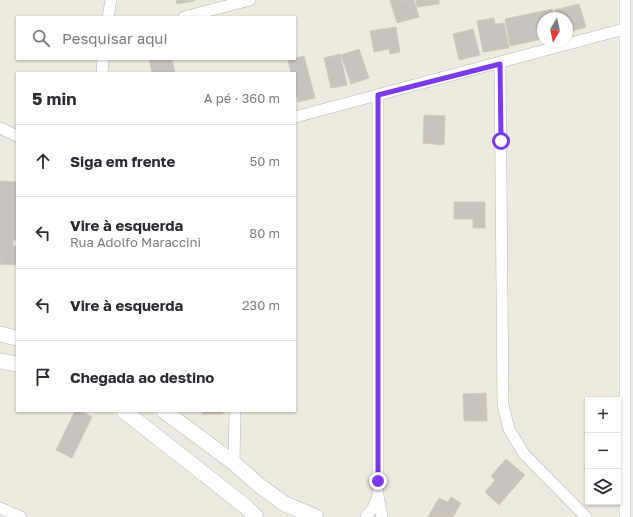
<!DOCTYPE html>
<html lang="pt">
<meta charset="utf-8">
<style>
:root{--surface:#fff;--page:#f7f7f7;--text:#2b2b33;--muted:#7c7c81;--line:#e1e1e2}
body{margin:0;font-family:"Golos Text",sans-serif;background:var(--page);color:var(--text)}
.controls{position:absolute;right:12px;bottom:12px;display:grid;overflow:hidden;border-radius:0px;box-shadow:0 1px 3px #0004}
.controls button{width:36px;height:36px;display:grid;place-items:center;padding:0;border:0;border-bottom:1px solid var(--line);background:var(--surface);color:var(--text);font:20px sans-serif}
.compass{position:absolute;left:537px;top:12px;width:36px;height:36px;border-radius:50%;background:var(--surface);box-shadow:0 1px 3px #0004;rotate:189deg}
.stop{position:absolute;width:12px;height:12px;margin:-9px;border:3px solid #7c3aed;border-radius:50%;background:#fff}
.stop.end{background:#7c3aed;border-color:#fff;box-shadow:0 1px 4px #0008}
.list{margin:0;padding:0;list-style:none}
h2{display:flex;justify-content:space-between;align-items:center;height:52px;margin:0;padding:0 16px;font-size:17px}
h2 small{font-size:13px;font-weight:400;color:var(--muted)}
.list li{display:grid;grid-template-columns:26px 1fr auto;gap:12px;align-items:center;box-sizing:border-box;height:72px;padding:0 16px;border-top:1px solid var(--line)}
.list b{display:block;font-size:15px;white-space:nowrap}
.list p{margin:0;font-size:13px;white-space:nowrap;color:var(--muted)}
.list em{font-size:13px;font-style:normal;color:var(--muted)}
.icon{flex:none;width:22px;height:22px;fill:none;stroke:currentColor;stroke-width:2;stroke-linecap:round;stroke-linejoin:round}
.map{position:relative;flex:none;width:633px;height:517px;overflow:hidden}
.search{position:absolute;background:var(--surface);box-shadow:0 1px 3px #0004;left:16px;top:16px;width:280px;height:44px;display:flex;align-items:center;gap:10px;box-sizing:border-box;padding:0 14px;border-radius:0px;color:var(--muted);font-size:15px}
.panel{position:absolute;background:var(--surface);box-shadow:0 1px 3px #0004;left:16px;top:72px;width:280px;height:340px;border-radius:0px}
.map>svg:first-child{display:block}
.building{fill:#c8c4bc;stroke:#d2cbbd}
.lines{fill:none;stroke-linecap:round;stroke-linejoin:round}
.street-casing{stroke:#b5b8be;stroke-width:12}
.secondary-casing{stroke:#b8bcc3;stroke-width:16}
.street{stroke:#fff;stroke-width:11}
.secondary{stroke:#fff;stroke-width:15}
.route{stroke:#7c3aed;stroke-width:5}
</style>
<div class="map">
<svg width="633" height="517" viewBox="0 0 633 517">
<rect width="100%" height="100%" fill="#edeadf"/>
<g class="building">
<polygon points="176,0 194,0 195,1 177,4"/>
<polygon points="390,0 414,0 419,17 397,23"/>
<polygon points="416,0 439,0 439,4 417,7"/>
<polygon points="579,4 586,27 567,33 567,18 557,18 555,10"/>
<polygon points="552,9 554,18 543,18 543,39 510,46 505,19"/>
<polygon points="494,18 495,24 504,23 509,48 483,52 477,21"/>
<polygon points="396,27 400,52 390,54 389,49 374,52 370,31"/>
<polygon points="473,29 480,55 459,60 453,34"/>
<polygon points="359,49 369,78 351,84 341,55"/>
<polygon points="340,54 347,85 331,88 324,58"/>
<polygon points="304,56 315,98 298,102 295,88 295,73 291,73 288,60"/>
<polygon points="149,59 172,59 175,73 152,73"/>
<polygon points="424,115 445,116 444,145 423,143"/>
<polygon points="0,181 17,182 17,240 13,240 13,246 17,247 17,265 0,264"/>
<polygon points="454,202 485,202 485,228 473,228 473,219 454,219"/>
<polygon points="486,393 487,421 464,421 463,394"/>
<polygon points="75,411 80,411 92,417 72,458 56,450"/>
<rect x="203" y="411" width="20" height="3"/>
<polygon points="506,459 525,475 499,505 485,492 495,480 491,476"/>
<polygon points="451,497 461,503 453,517 428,517 439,498 448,502"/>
</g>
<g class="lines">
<g class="street-casing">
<g id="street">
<polyline points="108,17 111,0"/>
<polyline points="184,17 250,0"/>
<polyline points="500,64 503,405 509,429 524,454 586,517"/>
<polyline points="102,73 103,59"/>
<polyline points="378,95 378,496 382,517"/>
<polyline points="295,117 624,29"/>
<polyline points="0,128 17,136"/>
<polyline points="234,463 235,411"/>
<polyline points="0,508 21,517"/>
<polyline points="366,517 373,508 378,496"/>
<polyline points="625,517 625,0"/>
</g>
</g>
<g class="secondary-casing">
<g id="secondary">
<polyline points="0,334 17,338"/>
<polyline points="0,361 17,364"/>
<polyline points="124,411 246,507 256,517"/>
<polyline points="164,411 234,463 260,486 285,504 316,517"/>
</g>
</g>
<use href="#street" class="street"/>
<use href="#secondary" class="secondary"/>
</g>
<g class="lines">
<polyline class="route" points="378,481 378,95 500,64 501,141"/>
</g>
</svg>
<div class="controls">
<button>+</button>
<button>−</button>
<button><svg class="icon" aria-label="layers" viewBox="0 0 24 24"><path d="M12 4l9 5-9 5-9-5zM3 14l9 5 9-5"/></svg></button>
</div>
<svg class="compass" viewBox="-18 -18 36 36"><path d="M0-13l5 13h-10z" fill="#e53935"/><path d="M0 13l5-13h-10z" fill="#7c7c81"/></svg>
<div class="stop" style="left:501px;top:141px"></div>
<div class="stop end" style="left:378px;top:481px"></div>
<div class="search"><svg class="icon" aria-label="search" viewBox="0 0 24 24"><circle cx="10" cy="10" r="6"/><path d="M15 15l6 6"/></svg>Pesquisar aqui</div>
<section class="panel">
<h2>5 min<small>A pé · 360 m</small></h2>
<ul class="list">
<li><svg class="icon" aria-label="ahead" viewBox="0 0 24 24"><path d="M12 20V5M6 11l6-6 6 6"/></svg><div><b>Siga em frente</b></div><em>50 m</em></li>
<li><svg class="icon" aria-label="left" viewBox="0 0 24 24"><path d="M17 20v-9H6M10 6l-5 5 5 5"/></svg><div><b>Vire à esquerda</b><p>Rua Adolfo Maraccini</p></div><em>80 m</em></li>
<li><svg class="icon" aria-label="left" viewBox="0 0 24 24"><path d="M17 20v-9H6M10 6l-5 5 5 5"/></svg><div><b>Vire à esquerda</b></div><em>230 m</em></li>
<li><svg class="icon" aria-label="arrive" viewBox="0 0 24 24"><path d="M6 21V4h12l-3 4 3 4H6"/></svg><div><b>Chegada ao destino</b></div></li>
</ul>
</section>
</div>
